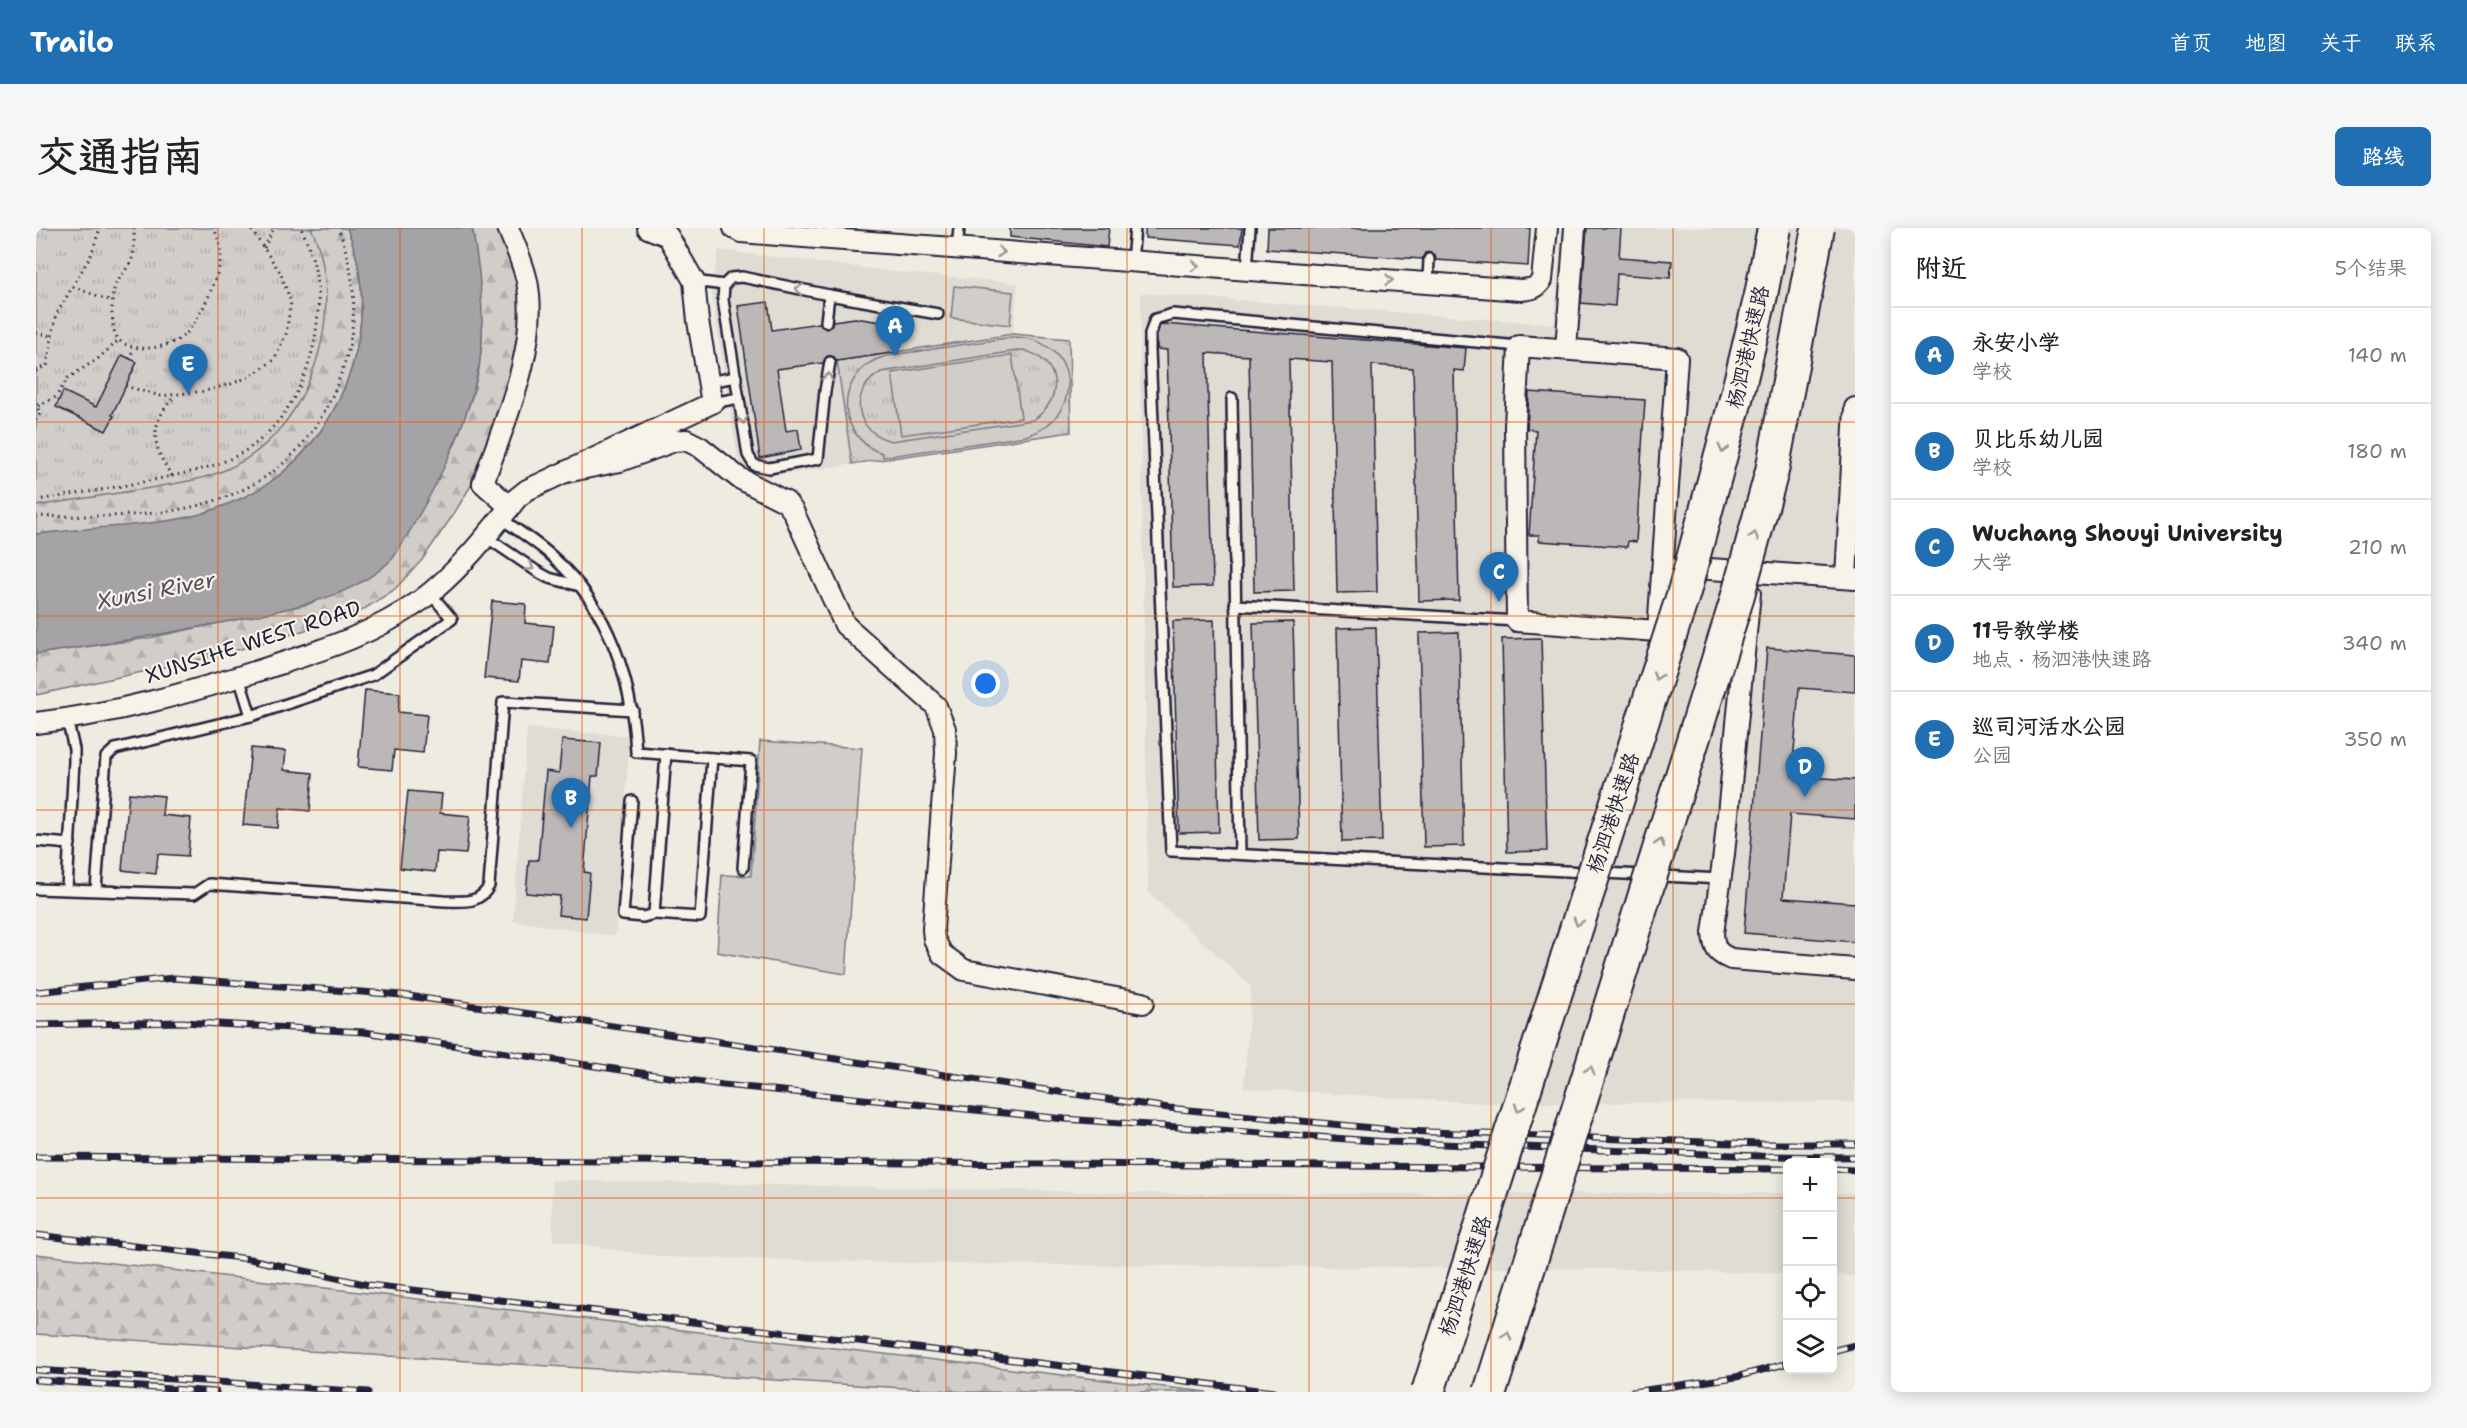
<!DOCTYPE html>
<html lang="zh">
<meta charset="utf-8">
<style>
:root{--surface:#fff;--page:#f6f6f6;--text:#222;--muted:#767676;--line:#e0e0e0;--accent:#1f6fb2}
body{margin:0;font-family:"Shantell Sans","LXGW WenKai TC",sans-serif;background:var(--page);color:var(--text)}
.controls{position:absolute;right:18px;bottom:18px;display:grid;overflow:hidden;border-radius:9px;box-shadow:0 3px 15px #0003}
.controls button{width:54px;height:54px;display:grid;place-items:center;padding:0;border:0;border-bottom:2px solid var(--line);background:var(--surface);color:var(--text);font:30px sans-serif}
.you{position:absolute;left:950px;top:456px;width:21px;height:21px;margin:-15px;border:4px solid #fff;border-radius:50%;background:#1a73e8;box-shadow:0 0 0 9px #1a73e833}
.badge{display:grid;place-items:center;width:39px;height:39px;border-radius:50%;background:var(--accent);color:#fff;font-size:20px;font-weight:700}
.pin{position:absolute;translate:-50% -50px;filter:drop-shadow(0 2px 3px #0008)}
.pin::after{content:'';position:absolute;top:32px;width:21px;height:18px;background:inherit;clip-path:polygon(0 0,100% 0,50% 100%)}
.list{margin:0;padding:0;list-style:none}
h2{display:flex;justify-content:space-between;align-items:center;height:78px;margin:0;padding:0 24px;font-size:26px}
h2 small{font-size:20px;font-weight:400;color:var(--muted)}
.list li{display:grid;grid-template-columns:39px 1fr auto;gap:18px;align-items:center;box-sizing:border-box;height:96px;padding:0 24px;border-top:2px solid var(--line)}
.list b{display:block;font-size:22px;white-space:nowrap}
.list p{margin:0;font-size:20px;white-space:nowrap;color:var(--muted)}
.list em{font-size:20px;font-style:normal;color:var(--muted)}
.icon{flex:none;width:33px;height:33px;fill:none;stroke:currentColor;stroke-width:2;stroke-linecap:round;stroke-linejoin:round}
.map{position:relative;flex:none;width:1819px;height:1164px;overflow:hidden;border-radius:9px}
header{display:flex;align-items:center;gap:36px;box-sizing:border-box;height:84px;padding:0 30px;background:var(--accent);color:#fff}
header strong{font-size:28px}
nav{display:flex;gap:33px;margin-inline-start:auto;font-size:21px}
.intro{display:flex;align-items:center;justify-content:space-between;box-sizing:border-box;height:144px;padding:0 36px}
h1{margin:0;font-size:42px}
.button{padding:15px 27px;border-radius:9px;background:var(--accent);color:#fff;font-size:21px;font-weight:700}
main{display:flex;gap:36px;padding:0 36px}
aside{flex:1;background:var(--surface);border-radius:9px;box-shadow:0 3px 15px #0003}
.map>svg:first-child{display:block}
.built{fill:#dfdcd4}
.grass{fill:url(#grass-tufts);stroke:#7a7882;stroke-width:1.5}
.forest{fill:url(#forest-firs);stroke:#7a7882;stroke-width:1.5}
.pitch{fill:#d1cdc9;stroke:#7a7882;stroke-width:1.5;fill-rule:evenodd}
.water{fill:#a6a3a6;stroke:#716f7b;stroke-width:1.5}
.building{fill:#bbb8b7;stroke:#22223b;stroke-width:1.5}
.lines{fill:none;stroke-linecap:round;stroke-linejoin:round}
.service-casing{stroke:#22223b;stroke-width:14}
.minor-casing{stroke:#22223b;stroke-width:24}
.path{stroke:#22223b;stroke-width:3;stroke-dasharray:1.5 4.5;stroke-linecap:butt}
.service{stroke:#f7f3e8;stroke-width:9}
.minor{stroke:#f7f3e8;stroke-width:20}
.rail-casing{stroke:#22223b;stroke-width:7}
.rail{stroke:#f7f3e8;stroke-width:4.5;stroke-dasharray:14;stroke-linecap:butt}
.trunk-bridge-casing{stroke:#22223b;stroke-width:36;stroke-linecap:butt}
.trunk-bridge{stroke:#f7f3e8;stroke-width:32}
.oneway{stroke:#97959a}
.grid{fill:none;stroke:#e8590c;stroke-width:1.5;stroke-opacity:0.55}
.labels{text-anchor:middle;stroke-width:4.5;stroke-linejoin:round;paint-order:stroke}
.street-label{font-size:21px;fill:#22223b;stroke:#f7f3e8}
.water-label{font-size:22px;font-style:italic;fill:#504f60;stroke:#f7f3e8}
</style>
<header>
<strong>Trailo</strong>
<nav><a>首页</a><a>地图</a><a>关于</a><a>联系</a></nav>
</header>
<div class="intro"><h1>交通指南</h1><a class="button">路线</a></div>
<main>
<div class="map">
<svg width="1819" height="1164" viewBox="0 0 1819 1164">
<defs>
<pattern id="grass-tufts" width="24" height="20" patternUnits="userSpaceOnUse" patternTransform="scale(1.5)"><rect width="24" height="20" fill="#d1cdc9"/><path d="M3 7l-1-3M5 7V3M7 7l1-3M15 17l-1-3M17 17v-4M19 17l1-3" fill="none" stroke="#b3b0ae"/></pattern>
<pattern id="forest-firs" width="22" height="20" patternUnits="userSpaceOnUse" patternTransform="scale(1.5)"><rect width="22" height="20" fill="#d1cdc9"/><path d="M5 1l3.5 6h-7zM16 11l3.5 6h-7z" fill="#b3b0ae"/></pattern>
</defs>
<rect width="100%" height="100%" fill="#eeebe1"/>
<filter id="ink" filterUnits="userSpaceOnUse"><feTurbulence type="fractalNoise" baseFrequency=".0167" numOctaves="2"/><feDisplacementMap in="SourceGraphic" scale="12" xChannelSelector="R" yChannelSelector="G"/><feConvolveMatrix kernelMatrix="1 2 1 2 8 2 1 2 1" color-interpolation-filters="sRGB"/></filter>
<g filter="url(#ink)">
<g class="built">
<polygon points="1526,0 1819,0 1819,874 1447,875 1208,860 1215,758 1112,664 1104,134 1105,65 1518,96"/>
<polygon points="683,22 859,44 982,55 977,106 1033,111 1035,204 722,250 710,245 701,227 675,62"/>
<polygon points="491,500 594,508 579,708 477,693"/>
<polygon points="516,952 1146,966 1751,965 1751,1046 1595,1041 919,1036 627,1029 517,1012"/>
<polygon points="1797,965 1819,965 1819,1048 1797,1047"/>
</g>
<g class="grass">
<polygon points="0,0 311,0 299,180 119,295 0,306"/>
<polygon points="977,106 1033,111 1035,204 816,236 801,133"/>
</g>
<g class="forest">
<path d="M275 0H311C348 89 312 200 233 255 214 268 193 276 171 284 124 301 51 301 0 306V278C36 272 72 267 108 261 134 256 164 253 189 242 241 220 272 170 285 116 293 80 292 34 275 0Z"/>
<polygon points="436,0 465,0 485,58 483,111 471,167 445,241 419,284 386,332 358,362 325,383 290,396 184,427 0,467 0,426 113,410 273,376 357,330 419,216 436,169 443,141 446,111 444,60"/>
<polygon points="0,1026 1171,1164 932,1164 0,1106"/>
</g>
<g class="pitch">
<polygon points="918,58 977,64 974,97 915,90"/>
<path d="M976 109C1043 109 1052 188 990 208L847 229 846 225C829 220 817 206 812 190 806 167 818 142 839 132 853 126 870 125 885 123 915 118 946 114 976 109ZM987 122C1025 132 1029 171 997 192L855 213C818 204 812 163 845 144Z"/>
<polygon points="976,127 985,190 865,207 856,145"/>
<polygon points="724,513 826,520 810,746 681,724 686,647 715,648"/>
</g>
<path class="water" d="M311 0H436C443 36 447 73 446 110 444 179 394 273 357 330 317 372 248 381 194 393 129 406 65 417 0 426V306C29 303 57 300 86 298 114 295 144 293 171 284 193 276 214 268 233 255 312 200 348 89 311 0Z"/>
<g class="building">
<polygon points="974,0 1073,0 1071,19 974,9"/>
<polygon points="1109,0 1206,0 1204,17 1109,10"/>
<polygon points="1232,0 1494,0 1492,38 1400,32 1399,27 1394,24 1389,25 1386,31 1231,21"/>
<polygon points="1551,0 1585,0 1583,29 1636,33 1634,50 1581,46 1579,78 1545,75"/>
<polygon points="732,74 736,102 783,95 790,101 795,98 797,93 819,90 858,96 862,124 801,133 798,129 792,128 787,135 741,141 750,203 762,201 765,222 724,230 702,78"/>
<polygon points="1127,96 1430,120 1428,143 1418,142 1423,372 1383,373 1377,140 1336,137 1341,364 1301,365 1296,134 1253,131 1258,363 1218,364 1213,128 1171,125 1177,358 1137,359 1131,122 1121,121 1121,107 1124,97"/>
<polygon points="86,127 101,134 76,187 78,188 70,203 20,179 27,163 60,179"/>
<polygon points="1493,164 1609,172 1600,314 1592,313 1591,319 1503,313 1503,307 1493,307 1500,202 1491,201"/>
<polygon points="456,373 490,376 489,395 518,398 514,436 485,433 483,453 448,450"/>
<polygon points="1178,392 1183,604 1143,605 1137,393"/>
<polygon points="1257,394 1263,611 1223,612 1217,395"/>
<polygon points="1340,399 1346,613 1306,614 1301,400"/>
<polygon points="1423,404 1428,618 1388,619 1383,405"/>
<polygon points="1505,410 1511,623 1471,624 1466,411"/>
<polygon points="1731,420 1819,427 1819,464 1763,460 1756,548 1819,552 1819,591 1754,586 1747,670 1819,675 1819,714 1708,705"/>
<polygon points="329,462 364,465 362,484 391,487 387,525 358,522 356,542 322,539"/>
<polygon points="526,512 565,515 562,548 556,548 548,644 554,645 550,690 522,687 524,668 490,665 493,632 502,632 510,543 523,545"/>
<polygon points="215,520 250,523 248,542 277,545 274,583 244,580 242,600 207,597"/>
<polygon points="372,563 406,566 404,585 434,588 430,626 401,624 399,644 364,640"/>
<polygon points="93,565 128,568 126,587 155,590 152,628 122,626 120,646 86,642"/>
</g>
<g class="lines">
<g class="service-casing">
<g id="service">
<polyline points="921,21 923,0"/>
<polyline points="1096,33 1099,0"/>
<polyline points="1211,42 1214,0"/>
<polyline points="658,53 688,57"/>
<polyline points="1392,55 1393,31"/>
<polyline points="793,67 902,86"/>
<polyline points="790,94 793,67 706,49 695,50 688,57 687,72 712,227 718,237 733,240 782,231 789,163 794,134"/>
<polyline points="1483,118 1137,86 1119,91 1114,106 1114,122 1135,623 1685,651"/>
<polyline points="672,154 700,149"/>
<polyline points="1196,170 1204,626"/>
<polyline points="676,175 703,170"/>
<path d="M465 290C483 304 504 316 520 332 574 382 596 453 600 524L715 533 707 640"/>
<polyline points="450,309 502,344 513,350 544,358"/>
<polyline points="1199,377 1481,393"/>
<polyline points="203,449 215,488"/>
<polyline points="31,491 38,521 38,533 31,661"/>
<polyline points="630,526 618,686 664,689 676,530"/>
<polyline points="596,573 587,687 607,689 618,686"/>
<polyline points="0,613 34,616"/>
<path d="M0 661 158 666 173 656 408 673C426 673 443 677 453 658L467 474 597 482"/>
<polyline points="60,662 70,529 79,521 215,488 337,447 416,391 394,365"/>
</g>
</g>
<g class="minor-casing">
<g id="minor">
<path d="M472 0C479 17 487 35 491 53 504 117 468 195 447 255L474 279"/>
<path d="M698 0 705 4 781 10 1485 62C1495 61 1500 61 1506 52L1511 0"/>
<polygon points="1483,118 1641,130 1622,403 1481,393 1479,198"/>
<polyline points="1530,121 1539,0"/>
<polyline points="530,244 584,233 638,213 650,212 664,219 703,250 750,274 757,283 809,397 900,478 909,501 910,525 897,701 898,711 906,726 928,742 1107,775"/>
<polyline points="1644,339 1819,351"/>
<polyline points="1810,350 1819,180"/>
<path d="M1714 365 1688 626 1677 705C1678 721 1681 725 1695 731L1819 741"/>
<path d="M0 495C78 486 156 464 231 440 286 422 336 407 384 373 422 345 452 306 481 270L491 262 676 175 662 93 658 53 632 8 612 0"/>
</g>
</g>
<g class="path">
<path d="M99 0C97 9 99 19 97 27 95 37 88 43 83 51 76 60 76 74 76 86 77 94 77 106 83 112 98 126 133 120 147 108 163 95 184 48 185 26 185 17 181 8 178 0"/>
<polyline points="228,20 238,0"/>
<polyline points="37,59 76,73"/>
<polyline points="0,105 16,108"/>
<polyline points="93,131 98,120"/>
<polyline points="0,143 11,137 20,87 55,27 64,0"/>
<polyline points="89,158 125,168 169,163 195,156 215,148 238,132 250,106 255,74 244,44 214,0"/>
<polyline points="0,175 4,186 0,192"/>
<polyline points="2,178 20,169 32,150 63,130 83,112"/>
<path d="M136 248C116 219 112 197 138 169"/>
<path d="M0 272C38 267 75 260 112 253 141 247 170 242 196 230 240 210 269 161 278 115 286 75 283 37 265 0"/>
<path d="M0 288C20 289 40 288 59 288 174 288 266 261 306 143 323 95 321 47 302 0"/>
</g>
<use href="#service" class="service"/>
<use href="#minor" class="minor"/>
<g class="rail-casing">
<g id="rail">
<polyline points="0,764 138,750 366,767 1133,880 1367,903 1725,916 1819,916"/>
<polyline points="0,797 146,794 328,804 687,857 1029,891 1353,914 1724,928 1819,929"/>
<polyline points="0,929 1752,941"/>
<polyline points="1796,941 1819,942"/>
<polyline points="0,1007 214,1031 333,1057 848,1116 1238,1164"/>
<polyline points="1796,1123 1819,1117"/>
<polyline points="0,1142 332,1164"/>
<polyline points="0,1152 180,1164"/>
<polyline points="1596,1164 1700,1149 1752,1135"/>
</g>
</g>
<use href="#rail" class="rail"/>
<g class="trunk-bridge-casing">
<g id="trunk-bridge">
<polyline points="1392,1164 1648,364 1700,171 1725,67 1738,0"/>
<polyline points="1454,1164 1700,374 1736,243 1782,0"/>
</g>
</g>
<use href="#trunk-bridge" class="trunk-bridge"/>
</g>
<defs><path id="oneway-chevron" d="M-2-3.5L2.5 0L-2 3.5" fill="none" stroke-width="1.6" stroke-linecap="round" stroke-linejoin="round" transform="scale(1.5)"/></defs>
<g class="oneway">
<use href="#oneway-chevron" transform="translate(965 24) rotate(4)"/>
<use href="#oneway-chevron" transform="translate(1159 38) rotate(4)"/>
<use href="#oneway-chevron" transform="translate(1353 52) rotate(4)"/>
<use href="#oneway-chevron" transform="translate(763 61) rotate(-169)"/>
<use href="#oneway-chevron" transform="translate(792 149) rotate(-77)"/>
<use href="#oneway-chevron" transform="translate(707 192) rotate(81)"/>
<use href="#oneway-chevron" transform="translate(1687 221) rotate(105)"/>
<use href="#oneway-chevron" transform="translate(1718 308) rotate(-74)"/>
<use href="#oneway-chevron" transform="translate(494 339) rotate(34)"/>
<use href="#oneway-chevron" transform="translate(1621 448) rotate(108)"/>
<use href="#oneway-chevron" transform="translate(1624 615) rotate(-73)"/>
<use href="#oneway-chevron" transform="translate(1542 694) rotate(108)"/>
<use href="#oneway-chevron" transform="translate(1554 842) rotate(-73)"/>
<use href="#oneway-chevron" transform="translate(1483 880) rotate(108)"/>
<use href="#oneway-chevron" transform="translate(1471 1108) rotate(-73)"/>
</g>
</g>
<path class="grid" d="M182 0V1164M364 0V1164M546 0V1164M728 0V1164M910 0V1164M1091 0V1164M1273 0V1164M1455 0V1164M1637 0V1164M0 194H1819M0 388H1819M0 582H1819M0 776H1819M0 970H1752M1796 970H1819"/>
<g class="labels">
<g class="street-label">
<text transform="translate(1712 119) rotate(-77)" y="7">杨泗港快速路</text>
<text transform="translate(217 414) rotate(-18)" y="7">XUNSIHE WEST ROAD</text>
<text transform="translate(1577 585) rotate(-72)" y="7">杨泗港快速路</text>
<text transform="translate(1429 1048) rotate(-72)" y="7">杨泗港快速路</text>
</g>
<g class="water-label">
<text transform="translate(120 362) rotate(-11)" y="8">Xunsi River</text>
</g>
</g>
</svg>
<div class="controls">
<button>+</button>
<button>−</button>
<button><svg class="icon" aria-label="locate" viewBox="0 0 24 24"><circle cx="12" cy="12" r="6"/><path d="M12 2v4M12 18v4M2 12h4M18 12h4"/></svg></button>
<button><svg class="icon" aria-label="layers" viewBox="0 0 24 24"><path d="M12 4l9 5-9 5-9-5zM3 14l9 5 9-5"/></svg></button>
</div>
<div class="you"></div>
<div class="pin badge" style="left:859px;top:128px">A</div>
<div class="pin badge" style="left:535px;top:600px">B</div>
<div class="pin badge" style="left:1463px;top:374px">C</div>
<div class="pin badge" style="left:1769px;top:569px">D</div>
<div class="pin badge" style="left:152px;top:166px">E</div>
</div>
<aside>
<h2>附近<small>5个结果</small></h2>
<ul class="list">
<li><span class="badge">A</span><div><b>永安小学</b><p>学校</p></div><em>140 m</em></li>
<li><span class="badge">B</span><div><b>贝比乐幼儿园</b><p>学校</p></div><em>180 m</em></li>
<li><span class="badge">C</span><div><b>Wuchang Shouyi University</b><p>大学</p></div><em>210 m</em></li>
<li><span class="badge">D</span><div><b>11号教学楼</b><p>地点 · 杨泗港快速路</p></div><em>340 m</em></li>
<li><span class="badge">E</span><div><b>巡司河活水公园</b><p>公园</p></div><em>350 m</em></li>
</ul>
</aside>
</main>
